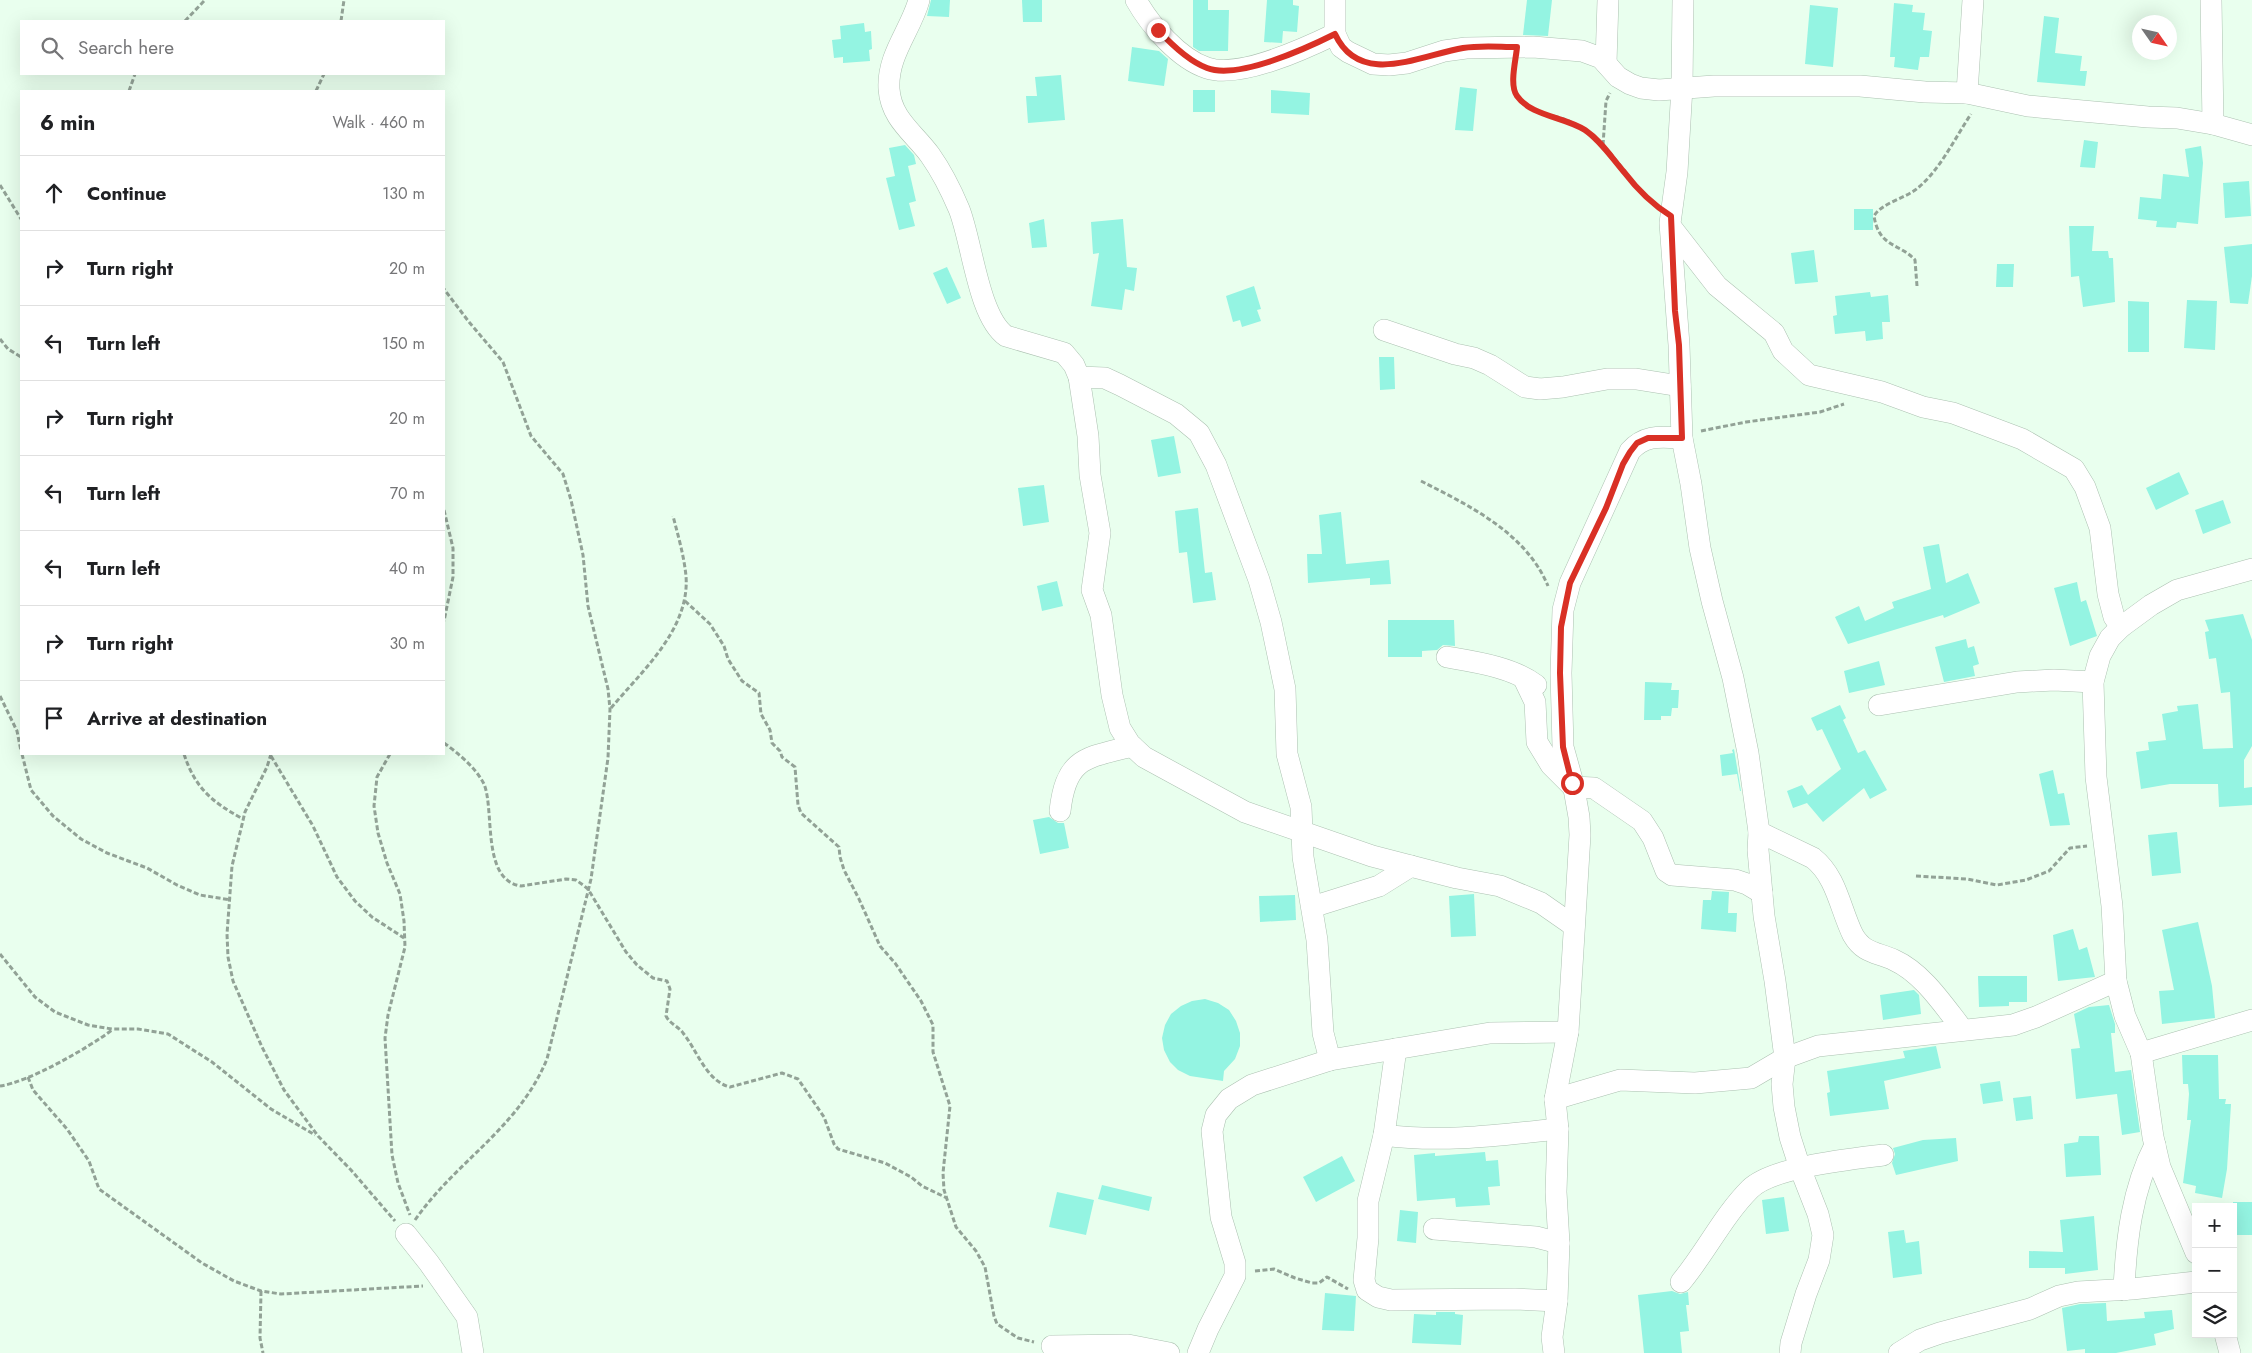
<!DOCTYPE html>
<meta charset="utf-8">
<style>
:root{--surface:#fff;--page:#f2f2f2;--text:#202124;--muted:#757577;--line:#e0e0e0}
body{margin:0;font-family:Jost,sans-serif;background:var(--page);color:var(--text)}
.controls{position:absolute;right:15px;bottom:15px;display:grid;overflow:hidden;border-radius:0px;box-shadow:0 5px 20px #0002}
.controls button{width:45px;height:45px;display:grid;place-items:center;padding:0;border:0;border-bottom:1px solid var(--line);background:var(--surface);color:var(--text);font:25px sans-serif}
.compass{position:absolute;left:2132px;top:15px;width:45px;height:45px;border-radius:50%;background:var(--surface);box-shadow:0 5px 20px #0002;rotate:124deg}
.stop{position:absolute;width:15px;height:15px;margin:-11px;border:4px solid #d93025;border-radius:50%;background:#fff}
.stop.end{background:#d93025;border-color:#fff;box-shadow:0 1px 5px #0008}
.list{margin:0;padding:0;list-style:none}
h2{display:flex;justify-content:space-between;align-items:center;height:65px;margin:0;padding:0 20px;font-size:21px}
h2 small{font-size:16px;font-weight:400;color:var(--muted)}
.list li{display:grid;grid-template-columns:32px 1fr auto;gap:15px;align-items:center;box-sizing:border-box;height:75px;padding:0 20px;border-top:1px solid var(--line)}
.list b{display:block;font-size:19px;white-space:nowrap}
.list em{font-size:16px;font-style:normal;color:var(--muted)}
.icon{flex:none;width:28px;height:28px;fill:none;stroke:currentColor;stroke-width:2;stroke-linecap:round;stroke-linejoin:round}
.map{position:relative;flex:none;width:2252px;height:1353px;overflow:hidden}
.search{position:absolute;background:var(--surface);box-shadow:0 5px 20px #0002;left:20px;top:20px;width:425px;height:55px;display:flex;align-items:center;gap:12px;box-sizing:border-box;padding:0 18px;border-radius:0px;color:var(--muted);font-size:19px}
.panel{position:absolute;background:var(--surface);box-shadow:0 5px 20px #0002;left:20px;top:90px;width:425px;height:665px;border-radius:0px}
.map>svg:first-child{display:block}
.building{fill:#94f4e2}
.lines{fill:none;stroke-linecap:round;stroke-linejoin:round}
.minor-casing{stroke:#acc1b1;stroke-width:22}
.path{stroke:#92a296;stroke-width:3;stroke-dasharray:5 2.5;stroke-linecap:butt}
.minor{stroke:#fff;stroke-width:21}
.route{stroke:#d93025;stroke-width:6}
</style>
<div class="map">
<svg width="2252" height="1353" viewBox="0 0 2252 1353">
<rect width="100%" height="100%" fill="#e9ffee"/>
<g class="building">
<polygon points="931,0 950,0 949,17 927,16"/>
<polygon points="1022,0 1042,0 1042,22 1023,22"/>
<polygon points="1193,0 1208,0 1208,10 1229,10 1228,51 1199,51 1193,47"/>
<polygon points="1267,0 1293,0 1293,5 1299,6 1297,32 1283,31 1282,43 1264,42"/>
<polygon points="1527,0 1552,0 1548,36 1523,35"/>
<polygon points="1894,3 1913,5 1912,12 1925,13 1923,30 1932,31 1929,57 1920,57 1918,70 1894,67 1895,57 1890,57"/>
<polygon points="1810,5 1838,8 1833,67 1805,64"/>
<polygon points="2044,16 2059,18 2055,53 2082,56 2080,71 2087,71 2085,86 2037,82"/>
<polygon points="864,23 865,32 871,31 872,49 869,50 870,61 843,63 843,57 834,58 832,40 841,39 840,26"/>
<polygon points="1132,47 1159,51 1168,59 1164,86 1128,81"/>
<polygon points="1061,75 1065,120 1028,123 1026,96 1037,96 1035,77"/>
<polygon points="1460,87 1477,89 1473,131 1455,130"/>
<rect x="1193" y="90" width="22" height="22"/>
<polygon points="1271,90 1310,93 1309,115 1271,113"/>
<polygon points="2084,140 2098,142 2095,168 2080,167"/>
<polygon points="905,145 914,155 916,164 908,166 916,201 909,203 915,226 899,230 886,178 895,176 889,148"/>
<polygon points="2201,146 2203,163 2198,224 2177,222 2176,228 2156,227 2157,221 2138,219 2140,197 2161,199 2163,174 2189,177 2185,149"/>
<polygon points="2249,181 2251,216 2225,218 2223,183"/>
<rect x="1854" y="209" width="19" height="21"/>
<polygon points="1044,219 1047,247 1032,248 1029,223"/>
<polygon points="1123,219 1127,267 1137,268 1134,291 1125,289 1122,310 1091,306 1099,253 1093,254 1091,222"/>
<polygon points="2069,226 2094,226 2092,251 2108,251 2109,258 2113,258 2115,302 2083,307 2079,276 2071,277"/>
<polygon points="2252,244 2252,276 2248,304 2230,303 2224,247"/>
<polygon points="1814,250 1818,282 1795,284 1791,253"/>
<polygon points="1997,264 2014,264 2013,287 1996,287"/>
<polygon points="947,267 961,298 947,304 933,273"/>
<polygon points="1254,286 1261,309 1257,310 1261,321 1242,327 1240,320 1233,322 1226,296"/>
<polygon points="1870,292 1871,297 1888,295 1890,322 1882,322 1883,339 1866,341 1865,331 1835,334 1833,316 1837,315 1835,296"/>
<polygon points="2187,300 2217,301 2215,350 2184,348"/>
<polygon points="2128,301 2149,302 2149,352 2128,352"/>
<polygon points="1379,357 1394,357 1395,389 1380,390"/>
<polygon points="1174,436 1181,473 1158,477 1151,440"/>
<polygon points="2179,472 2189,494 2156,510 2146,488"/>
<polygon points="1044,485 1049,522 1023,526 1018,488"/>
<polygon points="2223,500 2231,523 2203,534 2195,510"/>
<polygon points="1198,508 1205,573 1212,572 1216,600 1193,603 1187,552 1179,553 1175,511"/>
<polygon points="1341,512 1346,564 1389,560 1391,584 1370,585 1370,578 1308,583 1307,554 1322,554 1319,515"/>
<polygon points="1939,544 1946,583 1968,573 1980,603 1944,618 1943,615 1848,644 1835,617 1859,606 1865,621 1894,608 1892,602 1931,589 1923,547"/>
<polygon points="1057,581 1063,606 1042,611 1037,586"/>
<polygon points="2077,582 2081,602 2086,600 2097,636 2070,646 2054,588"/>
<polygon points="2243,614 2252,640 2252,746 2244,760 2244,788 2252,787 2252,805 2219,807 2218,784 2170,784 2141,789 2136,752 2149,750 2148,742 2166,740 2162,714 2178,711 2177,706 2198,704 2203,749 2233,748 2230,692 2221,693 2216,658 2209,659 2205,632 2209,631 2205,620"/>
<polygon points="1388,620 1454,620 1455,646 1443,645 1437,650 1422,651 1422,657 1388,657"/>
<polygon points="1966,639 1968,648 1974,646 1979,664 1973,666 1975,676 1944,682 1935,647"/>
<polygon points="1879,661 1885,685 1849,693 1844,671"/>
<polygon points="1645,682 1672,683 1671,690 1679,690 1678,708 1672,708 1671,716 1661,716 1661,720 1644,720"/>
<polygon points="1840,705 1846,718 1843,720 1858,753 1865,750 1887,790 1870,799 1864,788 1823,822 1807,803 1793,808 1787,791 1802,785 1808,795 1841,769 1822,729 1817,731 1811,718"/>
<polygon points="1734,749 1741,791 1740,791 1737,774 1722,776 1720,755 1733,753 1732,750"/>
<polygon points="2053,770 2058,794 2064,793 2070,825 2050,826 2039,774"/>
<polygon points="1049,817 1058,823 1064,823 1069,848 1040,854 1033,820"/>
<polygon points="2177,832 2181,873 2152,876 2148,835"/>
<polygon points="1712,891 1729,892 1728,913 1737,913 1736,932 1701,929 1703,900 1711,900"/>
<polygon points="1474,894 1476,936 1451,937 1449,896"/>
<polygon points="1295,895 1296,920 1260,922 1259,896"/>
<polygon points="2198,922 2212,986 2215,1018 2162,1024 2159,991 2174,990 2162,930"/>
<polygon points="2073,929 2079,950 2087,947 2095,977 2058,981 2053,935"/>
<polygon points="1978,976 2027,976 2027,1002 2009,1002 2009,1006 1979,1007"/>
<polygon points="1914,990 1919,995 1921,1014 1883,1020 1880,995"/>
<polygon points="1205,999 1218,1003 1229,1010 1236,1021 1240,1033 1240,1046 1235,1059 1224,1071 1223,1081 1190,1076 1178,1070 1170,1062 1164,1050 1162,1038 1165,1025 1171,1014 1181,1006 1192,1001"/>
<polygon points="2109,1005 2115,1024 2115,1033 2111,1033 2115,1072 2131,1070 2140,1132 2122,1135 2117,1094 2076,1099 2071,1049 2080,1048 2074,1014 2089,1007"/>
<polygon points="1936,1046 1941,1068 1884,1081 1889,1109 1830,1116 1827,1093 1830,1092 1827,1071 1905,1058 1903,1051"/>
<polygon points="2182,1055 2218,1055 2219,1099 2226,1099 2225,1104 2231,1104 2227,1169 2222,1198 2195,1193 2196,1186 2183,1183 2191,1120 2187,1120 2189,1094 2188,1084 2183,1084"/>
<polygon points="2000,1081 2003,1101 1983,1104 1980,1084"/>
<polygon points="2031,1096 2033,1119 2016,1121 2013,1098"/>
<polygon points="2079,1136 2099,1136 2101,1175 2066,1177 2064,1144 2078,1142"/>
<polygon points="1956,1138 1958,1161 1896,1175 1892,1163 1895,1154 1893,1148 1923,1140"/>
<polygon points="1485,1152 1486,1161 1498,1160 1500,1186 1488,1187 1490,1205 1456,1207 1455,1198 1417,1201 1414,1155 1435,1153 1435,1156"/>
<polygon points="1342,1156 1355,1181 1316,1202 1303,1177"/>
<polygon points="1102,1185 1152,1197 1149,1211 1098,1199"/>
<polygon points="1057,1192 1094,1200 1086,1235 1049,1227"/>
<polygon points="1784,1197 1789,1231 1766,1234 1762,1200"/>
<rect x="2233" y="1202" width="19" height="33"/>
<polygon points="1400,1210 1418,1212 1416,1243 1397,1241"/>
<polygon points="2094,1216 2098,1270 2065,1274 2065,1268 2029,1268 2029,1251 2063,1252 2060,1220"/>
<polygon points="1904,1230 1906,1243 1919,1241 1922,1274 1893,1278 1888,1232"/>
<polygon points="1672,1291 1680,1294 1688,1292 1689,1305 1686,1305 1689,1331 1680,1332 1682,1353 1644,1353 1638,1295"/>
<polygon points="1325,1293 1356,1296 1354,1331 1322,1330"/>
<polygon points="2106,1303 2107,1321 2145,1318 2144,1312 2172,1310 2174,1329 2154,1334 2156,1345 2116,1353 2085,1353 2085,1349 2067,1351 2062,1308 2080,1304"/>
<polygon points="1436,1312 1455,1312 1455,1314 1463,1315 1461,1345 1412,1343 1414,1314 1436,1315"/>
</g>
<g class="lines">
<g class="minor-casing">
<g id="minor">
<path d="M919 0C911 30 887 55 889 89 891 119 914 133 930 155 942 172 951 190 959 209 972 241 978 316 1006 336L1064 353 1074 365 1079 377 1088 436 1090 475 1100 533 1092 590 1101 615 1112 695 1120 728 1130 744 1144 757 1245 812 1372 856 1457 878 1500 886 1541 903 1574 926"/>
<path d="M1136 0C1150 25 1179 59 1207 68 1240 79 1306 48 1335 34"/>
<polyline points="1335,0 1335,34 1341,47 1348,52 1373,64 1389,65 1407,63 1444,51 1466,48 1533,47 1582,51 1601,58 1618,77 1630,84 1641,88 1659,90 1714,86 1860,86 1925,92 1967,93 2028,106 2148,117 2177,118 2213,124 2252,135"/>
<polyline points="1683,0 1682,87 1677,172 1670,223 1679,345 1682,438 1691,484 1700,548 1712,601 1733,678 1748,753 1759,832 1758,850 1764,916 1775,981 1785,1058 1782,1084 1784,1107 1790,1137 1800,1168 1818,1214 1823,1235 1819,1260 1806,1294 1791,1343 1790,1353"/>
<polyline points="2211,0 2213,124"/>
<polyline points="1606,63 1608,0"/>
<polyline points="1967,93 1973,0"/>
<polyline points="1671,227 1717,286 1774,333 1783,351 1809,375 1882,392 1923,407 1953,413 2022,439 2074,469 2085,487 2100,528 2108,594 2114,617 2121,627"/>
<polyline points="1384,330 1455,354 1474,358 1490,365 1525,387 1540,389 1563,387 1607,379 1636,379 1680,386"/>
<polyline points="1079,377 1105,378 1120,385 1176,414 1199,433 1216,465 1259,580 1271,622 1285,689 1287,754 1301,807 1303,857 1317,940 1323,1033 1330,1060"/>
<path d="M1447 657C1476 662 1512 667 1536 685"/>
<polyline points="1524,679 1535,702 1537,742 1551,765 1573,787 1594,788 1642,821 1653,838 1666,871 1672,875 1735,880 1747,884 1762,893"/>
<polyline points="1879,705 2017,682 2054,680 2093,682"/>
<path d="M1060 811C1066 757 1086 758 1132 746"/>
<path d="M1759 832 1813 858C1837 877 1840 909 1853 935 1864 954 1877 952 1894 960 1923 973 1944 1006 1963 1030"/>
<polyline points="1312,907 1379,886 1411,866"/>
<polyline points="1396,1049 1384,1135 1368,1201 1368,1238 1364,1280 1367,1290 1378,1297 1391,1300 1515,1299 1557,1301"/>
<polyline points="2141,1053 2252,1020"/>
<polyline points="1555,1099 1620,1080 1695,1083 1751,1078 1785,1058 1818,1046 2013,1025 2036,1017 2116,981"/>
<path d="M1384 1135C1441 1143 1501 1135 1558 1129"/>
<polyline points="1434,1229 1536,1237 1559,1243"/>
<polyline points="406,1234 429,1263 467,1317 473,1353"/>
<polyline points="2196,1253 2160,1167 2153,1137 2141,1053 2125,1016 2116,981 2112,906 2096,777 2093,682 2100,656 2110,638 2121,627 2151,605 2177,590 2252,569"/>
<path d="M1681 1282C1706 1252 1723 1216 1750 1189 1772 1167 1851 1159 1883 1155"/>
<path d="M2124 1290C2126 1241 2132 1189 2155 1145"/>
<polyline points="2225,1334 2230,1353"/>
<polyline points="1056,1353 1052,1346 1128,1345 1169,1353"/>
<polyline points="1198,1353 1208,1329 1235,1276 1235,1263 1221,1217 1212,1131 1216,1115 1229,1099 1252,1085 1330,1060 1490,1033 1568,1032"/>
<path d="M1554 1353 1552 1337 1557 1301 1559 1243 1556 1192 1558 1129 1555 1099 1568 1032 1580 835 1579 817 1573 783 1563 747 1561 673 1563 610 1570 583 1630 451C1645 434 1661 437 1682 438"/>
<polyline points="1899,1353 1920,1340 1940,1333 2030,1309 2059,1296 2078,1292 2132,1289 2196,1282"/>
</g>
</g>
<g class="path">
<polyline points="185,21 205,0"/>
<polyline points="341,21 344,0"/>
<path d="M1515 65C1514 74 1512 87 1516 95 1526 113 1550 114 1567 120 1572 123 1578 126 1583 130 1613 148 1629 182 1654 205"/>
<polyline points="129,91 135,74"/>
<polyline points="316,91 324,74"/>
<polyline points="1603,145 1606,101 1610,93"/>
<polyline points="0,185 21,219"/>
<path d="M1917 286 1915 260C1900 243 1879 248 1874 216 1881 203 1907 198 1919 187 1941 168 1955 138 1971 114"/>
<polyline points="0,339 8,349 21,357"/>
<polyline points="1701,431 1746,422 1820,412 1844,404"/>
<path d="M1421 481C1470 506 1526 533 1548 586"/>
<polyline points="444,510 453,548 453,577 444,621"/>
<polyline points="685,601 710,624 724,646 728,659 742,681 759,693 761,714 770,730 772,743 780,751 782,757 795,767 798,805 801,813 839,847 840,857 844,870 859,899 880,946 895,963 921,1001 933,1025 933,1052 950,1106 943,1173 944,1190 956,1227 976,1251 985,1267 994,1316 997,1324 1018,1338 1034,1342"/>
<polyline points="0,696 17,731 21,751"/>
<path d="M611 708C642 671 690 629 686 576 684 556 678 535 673 516"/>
<path d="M444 743C458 753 476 768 484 784 495 811 481 880 521 886L566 879 576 880 583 885 588 889 626 952 637 965 653 978 667 981 670 989 666 1016C670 1024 678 1026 683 1033 697 1050 706 1081 730 1087L782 1073 798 1079 824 1117 834 1144 838 1149 885 1163 911 1177 922 1186 947 1198"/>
<polyline points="22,754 31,790 53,816 81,839 107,853 147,868 177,885 200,895 231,900"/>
<path d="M184 754C195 788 212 802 243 819"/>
<polyline points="271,754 267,767 245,812 232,866 227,934 228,957 233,981 262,1047 284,1090 318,1136 351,1170 395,1221"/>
<polyline points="390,754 377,777 374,806 378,833 387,863 400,894 404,921 405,947 388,1015 385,1038 392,1155 398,1183 410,1215"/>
<polyline points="271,756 313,826 337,877 355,901 372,917 404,938"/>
<polyline points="1916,876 1967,879 1997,885 2026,880 2049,871 2070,848 2087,846"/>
<polyline points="0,954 35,997 55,1012 88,1025 112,1029 138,1029 168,1034 212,1062 271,1109 315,1135"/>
<polyline points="28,1077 33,1090 67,1129 89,1161 99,1189 202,1263 234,1281 261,1291 281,1294 423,1286"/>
<path d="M0 1086C29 1082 88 1048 112 1030"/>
<path d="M415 1220C457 1160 518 1129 547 1059L591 879 608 758 610 709 608 689 588 606 583 555 571 500 563 474 531 436 503 362 469 322 444 289"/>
<polyline points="1255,1271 1274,1269 1295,1278 1312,1283 1319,1283 1327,1277 1348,1289"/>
<polyline points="261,1291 260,1338 263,1353"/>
</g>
<use href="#minor" class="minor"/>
</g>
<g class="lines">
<path class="route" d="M1158 30C1171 44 1188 61 1207 68 1238 80 1307 48 1335 34 1360 88 1421 55 1463 48 1481 45 1499 47 1517 47 1516 60 1509 85 1517 96 1531 116 1565 117 1585 130 1601 141 1611 157 1624 172 1637 189 1653 205 1671 216L1675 311 1679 345 1682 438H1648L1637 443 1630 452 1623 464 1606 508 1570 583 1561 627 1560 673 1563 747 1572 783"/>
</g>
</svg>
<div class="controls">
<button>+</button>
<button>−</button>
<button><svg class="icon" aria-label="layers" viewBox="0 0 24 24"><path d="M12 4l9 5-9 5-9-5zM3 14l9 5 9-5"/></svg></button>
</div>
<svg class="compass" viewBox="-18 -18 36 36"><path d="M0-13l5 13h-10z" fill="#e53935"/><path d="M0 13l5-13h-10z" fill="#757577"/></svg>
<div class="stop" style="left:1572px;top:783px"></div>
<div class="stop end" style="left:1158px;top:30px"></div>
<div class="search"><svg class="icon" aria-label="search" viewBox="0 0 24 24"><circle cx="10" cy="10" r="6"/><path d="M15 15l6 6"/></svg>Search here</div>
<section class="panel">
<h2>6 min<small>Walk · 460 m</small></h2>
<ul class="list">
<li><svg class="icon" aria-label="ahead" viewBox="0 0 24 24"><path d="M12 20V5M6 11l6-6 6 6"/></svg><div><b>Continue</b></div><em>130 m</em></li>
<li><svg class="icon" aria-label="right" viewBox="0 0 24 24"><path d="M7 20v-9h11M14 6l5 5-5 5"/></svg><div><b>Turn right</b></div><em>20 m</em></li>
<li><svg class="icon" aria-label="left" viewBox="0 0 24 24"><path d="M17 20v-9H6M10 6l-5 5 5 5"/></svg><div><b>Turn left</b></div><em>150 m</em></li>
<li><svg class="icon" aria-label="right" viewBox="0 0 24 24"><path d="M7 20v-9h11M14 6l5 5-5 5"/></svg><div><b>Turn right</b></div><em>20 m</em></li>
<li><svg class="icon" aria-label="left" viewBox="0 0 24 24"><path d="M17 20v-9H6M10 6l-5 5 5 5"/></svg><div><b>Turn left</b></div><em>70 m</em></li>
<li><svg class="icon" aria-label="left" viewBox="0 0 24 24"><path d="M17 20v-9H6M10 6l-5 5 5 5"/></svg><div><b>Turn left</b></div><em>40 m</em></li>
<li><svg class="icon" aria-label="right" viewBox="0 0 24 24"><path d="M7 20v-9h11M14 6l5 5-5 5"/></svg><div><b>Turn right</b></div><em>30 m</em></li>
<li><svg class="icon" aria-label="arrive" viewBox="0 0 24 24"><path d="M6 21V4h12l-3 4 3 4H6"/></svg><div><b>Arrive at destination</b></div></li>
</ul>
</section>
</div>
